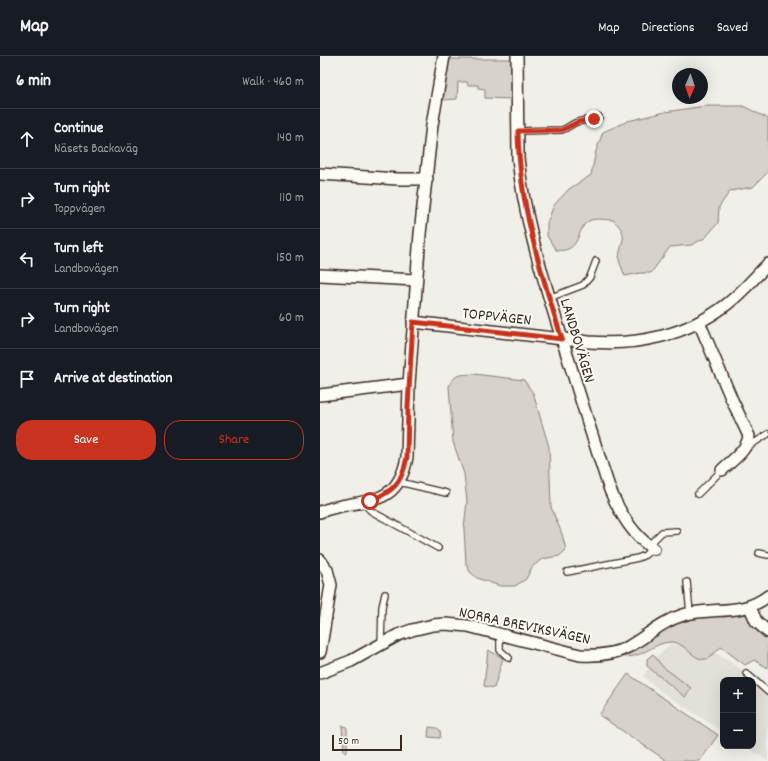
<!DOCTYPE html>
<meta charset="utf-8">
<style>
:root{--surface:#171b24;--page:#20242c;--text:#f1f3f6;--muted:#9ea1a6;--line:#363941;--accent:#c8321e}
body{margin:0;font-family:Dekko,sans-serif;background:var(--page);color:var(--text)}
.controls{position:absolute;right:12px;bottom:12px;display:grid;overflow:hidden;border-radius:8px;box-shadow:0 4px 16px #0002}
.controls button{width:36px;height:36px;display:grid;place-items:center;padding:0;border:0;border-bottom:1px solid var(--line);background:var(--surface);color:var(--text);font:20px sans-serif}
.compass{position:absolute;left:352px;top:12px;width:36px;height:36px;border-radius:50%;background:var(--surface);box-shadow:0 4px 16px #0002;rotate:182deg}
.scale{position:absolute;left:12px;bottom:10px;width:70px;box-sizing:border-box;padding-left:4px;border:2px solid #3b2a1e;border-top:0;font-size:11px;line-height:14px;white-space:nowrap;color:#3b2a1e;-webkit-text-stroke:3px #fdfcf7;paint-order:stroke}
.stop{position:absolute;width:12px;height:12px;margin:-9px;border:3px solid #c8321e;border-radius:50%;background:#fff}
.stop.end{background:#c8321e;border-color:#fff;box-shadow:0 1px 4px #0008}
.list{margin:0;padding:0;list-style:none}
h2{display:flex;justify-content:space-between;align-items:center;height:52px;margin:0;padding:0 16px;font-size:17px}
h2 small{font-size:13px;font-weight:400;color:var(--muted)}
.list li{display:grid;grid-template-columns:26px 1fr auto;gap:12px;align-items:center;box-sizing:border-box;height:60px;padding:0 16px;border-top:1px solid var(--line)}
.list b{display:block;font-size:15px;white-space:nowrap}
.list p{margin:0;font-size:13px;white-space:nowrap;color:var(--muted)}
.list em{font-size:13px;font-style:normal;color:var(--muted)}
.actions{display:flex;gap:8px;padding:12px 16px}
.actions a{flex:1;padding:9px 0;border:1px solid var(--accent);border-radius:16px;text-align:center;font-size:14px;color:var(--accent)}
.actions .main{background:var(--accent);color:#fff}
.icon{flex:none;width:22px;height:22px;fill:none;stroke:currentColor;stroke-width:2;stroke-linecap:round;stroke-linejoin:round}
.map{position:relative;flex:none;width:448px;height:705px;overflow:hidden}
header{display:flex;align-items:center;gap:24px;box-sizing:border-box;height:56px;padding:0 20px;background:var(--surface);border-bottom:1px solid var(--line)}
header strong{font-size:19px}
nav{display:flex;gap:22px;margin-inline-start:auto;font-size:14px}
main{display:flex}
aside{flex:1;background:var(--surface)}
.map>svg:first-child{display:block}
.built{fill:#e3e0da}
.green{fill:#d7d2cc;stroke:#897e75}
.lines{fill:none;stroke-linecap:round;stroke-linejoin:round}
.service-casing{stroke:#3b2a1e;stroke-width:8}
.minor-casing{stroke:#3b2a1e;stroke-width:14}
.service{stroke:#fdfcf7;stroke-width:5.5}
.minor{stroke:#fdfcf7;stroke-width:11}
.route{stroke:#c8321e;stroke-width:5}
.labels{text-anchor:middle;stroke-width:4;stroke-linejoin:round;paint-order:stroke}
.street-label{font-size:16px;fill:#3b2a1e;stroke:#fdfcf7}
</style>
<header>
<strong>Map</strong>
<nav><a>Map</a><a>Directions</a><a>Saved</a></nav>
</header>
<main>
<aside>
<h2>6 min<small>Walk · 460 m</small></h2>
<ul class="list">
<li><svg class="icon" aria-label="ahead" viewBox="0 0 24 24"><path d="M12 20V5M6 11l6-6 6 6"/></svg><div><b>Continue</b><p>Näsets Backaväg</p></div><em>140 m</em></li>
<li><svg class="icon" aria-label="right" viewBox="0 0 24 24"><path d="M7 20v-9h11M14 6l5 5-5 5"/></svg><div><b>Turn right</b><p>Toppvägen</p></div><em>110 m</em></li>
<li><svg class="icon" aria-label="left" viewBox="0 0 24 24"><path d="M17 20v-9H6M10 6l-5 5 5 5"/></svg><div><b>Turn left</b><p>Landbovägen</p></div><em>150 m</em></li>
<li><svg class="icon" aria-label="right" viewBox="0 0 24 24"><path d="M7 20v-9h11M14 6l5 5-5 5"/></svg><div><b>Turn right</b><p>Landbovägen</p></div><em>60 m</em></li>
<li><svg class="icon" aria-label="arrive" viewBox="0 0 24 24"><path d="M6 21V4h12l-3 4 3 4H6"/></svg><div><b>Arrive at destination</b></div></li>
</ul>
<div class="actions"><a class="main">Save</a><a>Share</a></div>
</aside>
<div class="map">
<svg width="448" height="705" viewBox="0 0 448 705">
<rect width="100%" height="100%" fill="#f1efea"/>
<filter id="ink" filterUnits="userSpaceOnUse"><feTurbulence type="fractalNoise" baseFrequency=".025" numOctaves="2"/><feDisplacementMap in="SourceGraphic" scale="8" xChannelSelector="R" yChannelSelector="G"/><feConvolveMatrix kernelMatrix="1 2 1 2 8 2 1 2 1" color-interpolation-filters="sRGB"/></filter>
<g filter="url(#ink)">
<polygon class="built" points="350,588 389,593 448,630 448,705 424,690 433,690 433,624 403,624 403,676 339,634 323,620 339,598"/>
<g class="green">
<polygon points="130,3 190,3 193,8 192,43 165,42 165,33 158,32 158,29 148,29 147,26 138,26 137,43 123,44 127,8"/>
<path d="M385 50H423L447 62 448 63V116L433 131 410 135 399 151 398 167 385 182 371 189 350 191 331 217H320L305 220C303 214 299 207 299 202 301 184 310 179 293 164 287 164 277 162 271 164 255 169 263 198 236 194L227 180V167L234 149 249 133 271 119 276 95 283 76 308 65 345 56Z"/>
<path d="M154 318 204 324 213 337 229 391 231 451 242 478 246 494 239 500 222 503 212 511 206 523 195 530H180L157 522 150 516 146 508 144 473 147 445 144 418 133 386 129 330C135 317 141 319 154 318Z"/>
<path d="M422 557 426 559 439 574 448 580V612L434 604 425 609 401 591 389 602C375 609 365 585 351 586 330 587 322 605 298 600 321 586 348 566 375 561 390 558 407 558 422 557Z"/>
<polygon points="168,594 183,602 174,632 164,630"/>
<polygon points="333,598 342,610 371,632 365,641 327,610 327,603"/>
<polygon points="308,618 398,679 380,705 347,705 279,659"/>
<polygon points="22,670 25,670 27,672 27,696 26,697 24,696"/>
<path d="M109 671C117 672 122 671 120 682L108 681Z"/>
</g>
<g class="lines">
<g class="service-casing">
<g id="service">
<path d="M198 75 242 74C248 72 251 68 257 66 264 64 272 64 279 61"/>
<polyline points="229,242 263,229 270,221 276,205"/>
<polyline points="426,392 448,378"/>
<polyline points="79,426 126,437"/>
<polyline points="378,438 402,414"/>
<polyline points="43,447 51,455 118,492"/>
<polyline points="439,497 448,499"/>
<polyline points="247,516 318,502 325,499 328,496 329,489 342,476 357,475"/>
<polyline points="367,526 370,557"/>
<polyline points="180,578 180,594 189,602"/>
<polyline points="61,589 62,551 65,538"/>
<polyline points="426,617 448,636"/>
</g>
</g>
<g class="minor-casing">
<g id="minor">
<path d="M197 0 198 102C204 164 224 224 242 283 258 333 273 384 290 434 299 455 314 481 334 493"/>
<polyline points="0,118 78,123 107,123"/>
<polyline points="0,219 96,224"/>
<path d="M93 266 269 286C318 290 367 279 406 249 422 237 434 222 448 208"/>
<path d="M379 266 412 344 429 380C427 395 412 404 402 414"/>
<polyline points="0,339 89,328"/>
<path d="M0 456C38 440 77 457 87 401L89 328 100 178 112 69 124 0"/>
<polyline points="0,504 7,514 11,529 0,596"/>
<polyline points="430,551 436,565 448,576"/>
<path d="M0 617 31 605 78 579 92 574 113 569 125 568 148 570 260 599C277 600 293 599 308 591 328 580 340 566 363 559 393 550 421 561 448 540"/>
</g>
</g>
<use href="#service" class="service"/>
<use href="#minor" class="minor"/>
</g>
</g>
<g class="lines" filter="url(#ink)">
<path class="route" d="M50 445C74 435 82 427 87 401L88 350 93 266 242 283C220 214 199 148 198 75L242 74 258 66 274 63"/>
</g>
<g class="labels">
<g class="street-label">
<text transform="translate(177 259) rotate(6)" y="6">TOPPVÄGEN</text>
<text transform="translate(259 284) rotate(73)" y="6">LANDBOVÄGEN</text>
<text transform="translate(205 568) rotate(12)" y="6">NORRA BREVIKSVÄGEN</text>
</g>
</g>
</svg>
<div class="controls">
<button>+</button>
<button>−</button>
</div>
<svg class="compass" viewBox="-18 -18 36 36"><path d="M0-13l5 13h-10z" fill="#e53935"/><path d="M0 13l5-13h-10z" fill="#9ea1a6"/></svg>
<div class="scale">50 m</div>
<div class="stop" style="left:50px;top:445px"></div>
<div class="stop end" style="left:274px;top:63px"></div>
</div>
</main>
